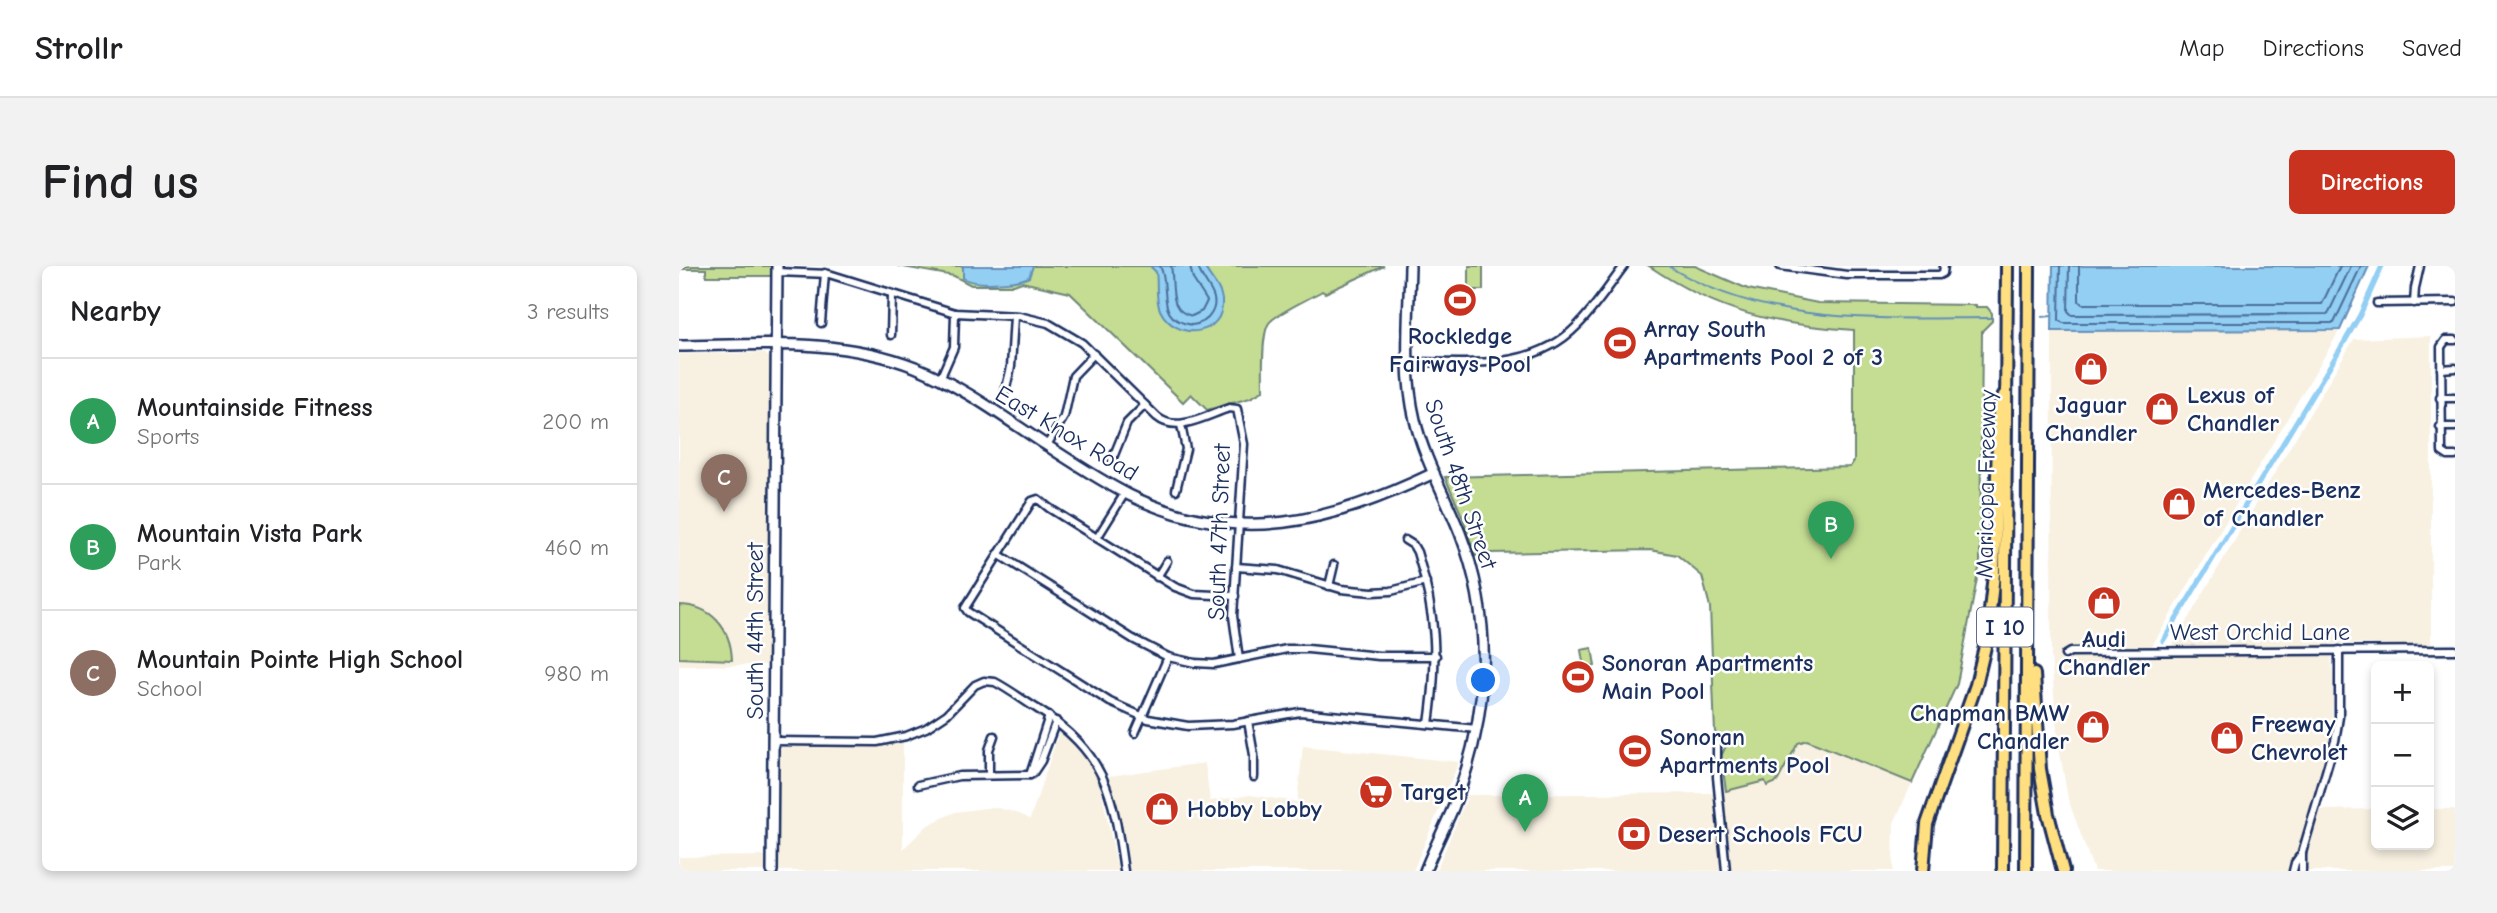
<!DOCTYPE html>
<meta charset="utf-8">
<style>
:root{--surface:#fff;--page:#f2f2f2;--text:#202124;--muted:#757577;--line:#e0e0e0;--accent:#c8321e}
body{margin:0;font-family:"Comic Neue",sans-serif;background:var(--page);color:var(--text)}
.controls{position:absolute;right:21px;bottom:21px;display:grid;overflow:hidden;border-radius:10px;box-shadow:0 4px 10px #0003}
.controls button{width:63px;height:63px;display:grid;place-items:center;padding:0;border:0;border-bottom:2px solid var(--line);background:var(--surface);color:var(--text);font:35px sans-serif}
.you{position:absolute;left:805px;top:415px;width:24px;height:24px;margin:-18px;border:5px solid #fff;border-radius:50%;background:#1a73e8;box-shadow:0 0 0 10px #1a73e833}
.badge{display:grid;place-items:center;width:46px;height:46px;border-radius:50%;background:var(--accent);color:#fff;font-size:23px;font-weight:700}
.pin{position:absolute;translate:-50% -58px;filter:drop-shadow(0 2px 4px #0008)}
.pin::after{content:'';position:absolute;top:37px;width:24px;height:21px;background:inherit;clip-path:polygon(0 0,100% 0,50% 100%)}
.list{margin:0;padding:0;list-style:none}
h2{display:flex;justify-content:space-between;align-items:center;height:91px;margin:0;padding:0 28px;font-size:30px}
h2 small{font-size:23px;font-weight:400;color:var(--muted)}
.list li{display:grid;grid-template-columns:46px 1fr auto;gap:21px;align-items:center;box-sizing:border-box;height:126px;padding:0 28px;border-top:2px solid var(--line)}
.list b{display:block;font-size:26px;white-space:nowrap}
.list p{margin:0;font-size:23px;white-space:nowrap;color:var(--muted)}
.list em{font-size:23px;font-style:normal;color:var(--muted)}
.icon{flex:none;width:38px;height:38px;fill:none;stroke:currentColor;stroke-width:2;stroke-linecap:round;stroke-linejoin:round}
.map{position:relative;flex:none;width:1776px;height:605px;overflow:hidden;border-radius:10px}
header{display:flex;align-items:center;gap:42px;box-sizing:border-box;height:98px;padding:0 35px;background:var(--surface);border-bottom:2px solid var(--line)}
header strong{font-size:33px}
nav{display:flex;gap:38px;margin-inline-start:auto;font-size:24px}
.intro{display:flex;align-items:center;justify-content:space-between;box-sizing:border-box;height:168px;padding:0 42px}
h1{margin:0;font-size:49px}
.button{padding:18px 32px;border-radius:10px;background:var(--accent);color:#fff;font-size:24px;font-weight:700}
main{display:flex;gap:42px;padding:0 42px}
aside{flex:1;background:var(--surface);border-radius:10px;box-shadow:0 4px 10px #0003}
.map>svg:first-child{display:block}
.built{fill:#f8f1e2}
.green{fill:#c4dd93;stroke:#708678;stroke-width:2}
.water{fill:#93cef3;stroke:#638eb7;stroke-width:2}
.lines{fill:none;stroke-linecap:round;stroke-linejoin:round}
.shore{stroke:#4b6f9a;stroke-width:2}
.stream{stroke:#638eb7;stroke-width:2}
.canal{stroke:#93cef3;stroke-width:5}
.street-casing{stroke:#1b2f5e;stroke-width:11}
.secondary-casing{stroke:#1b2f5e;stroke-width:14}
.highway-casing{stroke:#1b2f5e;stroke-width:16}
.street{stroke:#fff;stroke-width:6}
.secondary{stroke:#fff;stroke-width:9}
.highway{stroke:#ffdf80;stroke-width:10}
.labels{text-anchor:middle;stroke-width:5;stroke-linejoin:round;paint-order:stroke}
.shield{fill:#fff;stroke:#5f6d8e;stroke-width:2}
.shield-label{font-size:23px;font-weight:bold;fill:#1b2f5e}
.poi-label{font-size:24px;font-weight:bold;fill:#1b2f5e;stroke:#fff;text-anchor:start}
.street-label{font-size:24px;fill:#1b2f5e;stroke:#fff}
</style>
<header>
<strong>Strollr</strong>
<nav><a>Map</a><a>Directions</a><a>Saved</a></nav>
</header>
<div class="intro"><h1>Find us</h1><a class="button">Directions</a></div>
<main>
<aside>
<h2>Nearby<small>3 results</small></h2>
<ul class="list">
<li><span class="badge" style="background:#2e9e5b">A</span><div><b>Mountainside Fitness</b><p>Sports</p></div><em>200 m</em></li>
<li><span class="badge" style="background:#2e9e5b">B</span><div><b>Mountain Vista Park</b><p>Park</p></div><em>460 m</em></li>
<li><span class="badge" style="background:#8d6e63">C</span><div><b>Mountain Pointe High School</b><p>School</p></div><em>980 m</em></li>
</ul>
</aside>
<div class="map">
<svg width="1776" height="605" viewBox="0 0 1776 605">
<rect width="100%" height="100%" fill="#fff"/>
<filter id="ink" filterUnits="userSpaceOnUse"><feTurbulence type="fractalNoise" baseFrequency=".0143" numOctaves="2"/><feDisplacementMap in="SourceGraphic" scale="14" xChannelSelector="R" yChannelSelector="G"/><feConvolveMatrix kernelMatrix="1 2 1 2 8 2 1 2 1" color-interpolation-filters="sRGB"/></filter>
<g filter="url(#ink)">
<g class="built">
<polygon points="1661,64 1470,385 1490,385 1675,73 1752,70 1752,379 1652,378 1654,435 1652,464 1648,484 1626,557 1636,557 1641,544 1697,543 1697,579 1750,579 1750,543 1776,543 1776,605 1415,605 1389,533 1379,476 1372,391 1373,65"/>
<polygon points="85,87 92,93 89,399 0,400 0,88"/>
<polygon points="381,464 406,487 415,505 422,523 439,605 99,605 100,486 102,481 188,480 224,476 224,583 249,559 276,546 314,541 336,546 351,553"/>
<polygon points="1128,474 1233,517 1215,557 1214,605 757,605 789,529 1032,527 1087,515 1088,519 1098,516 1119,477"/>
<polygon points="624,480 780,496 734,605 451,605 446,571 430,510 526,497 531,535 571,529 618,536"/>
<polygon points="87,590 87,605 0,605 0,591"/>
</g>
<g class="green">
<polygon points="0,0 98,0 98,10 27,10 27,3 0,3"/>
<path d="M219 0H705L646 27 643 25C632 32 596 48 590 57 582 68 584 110 584 125L571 132 528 144 512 128 504 136 391 27 343 16 335 19H292L275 10Z"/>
<rect x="790" y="0" width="14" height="24"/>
<path d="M970 0H1016L1069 23 1139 37 1297 39V41H1308L1313 47V55L1303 65 1301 297 1278 418 1233 517 1128 474 1119 477 1098 516 1088 520 1086 515 1047 525 1042 490 1047 480V475L1043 469 1036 467 1031 341 1023 310 998 289 971 284 810 287 796 290 784 252 766 211 1171 201 1175 195V64C1095 59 1038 46 970 0Z"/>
<path d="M0 339C32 339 52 362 53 394L0 392Z"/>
<polygon points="913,382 916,400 905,402 902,384"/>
</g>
<g class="water">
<path d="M284 0H354L350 11C338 17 295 20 284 12Z"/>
<path d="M471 0H525C530 11 542 21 543 34 546 71 496 76 481 44 476 32 479 18 477 6Z"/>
<polygon points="1374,0 1690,0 1661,64 1373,65"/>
</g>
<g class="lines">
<g class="shore">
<path d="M481 0C493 23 474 53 513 59 521 58 528 55 532 48 544 29 522 17 519 0"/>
<path d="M492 0C496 20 488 45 513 50L523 45 528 35 514 13 511 0"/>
<polyline points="1381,0 1380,54 1384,57 1655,57 1682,0"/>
<polyline points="1390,0 1389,45 1393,49 1649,48 1672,0"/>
<polyline points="1400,0 1400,35 1403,38 1643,38 1661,0"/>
</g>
<g class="stream">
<path d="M989 0C1087 61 1202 52 1312 52"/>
<polyline points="1363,51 1373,50"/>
</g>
<polyline class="canal" points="1484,375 1666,75 1681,49 1703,0"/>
<g class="street-casing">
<g id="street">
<polyline points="1101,0 1168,9 1260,9 1264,7 1265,0"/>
<path d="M98 6 150 8 276 47 340 50 369 57 403 77 478 151C498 168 528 149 550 142L558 143 565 178 554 350 560 393"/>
<polyline points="1698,37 1776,36"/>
<polyline points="1735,37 1736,22 1741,0"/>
<polyline points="142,57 146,7"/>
<polyline points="212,69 213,29"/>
<polyline points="1776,74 1767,74 1762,81 1763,186 1769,190 1776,190"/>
<path d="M730 96C789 96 853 106 898 60 916 42 930 20 945 0"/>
<polyline points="1762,103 1776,102"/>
<polyline points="261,113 275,81 276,47"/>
<polyline points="326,126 332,101 335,50"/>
<polyline points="1761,132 1776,132"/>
<polyline points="1761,161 1776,161"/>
<polyline points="368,179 385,151 394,110 415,88"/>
<polyline points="433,194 448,157 466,139"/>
<polyline points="497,224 507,183 502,159"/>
<polyline points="418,272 446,227"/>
<path d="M726 274 734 279 738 286C758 349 759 394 750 458"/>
<polyline points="319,288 454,373 489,391 516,397 535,398 608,383 629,383 700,390 757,390"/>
<polyline points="557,301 599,304 662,323 693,326 712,325 747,316"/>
<polyline points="478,311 488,295"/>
<polyline points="650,320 655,299"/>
<polyline points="556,330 515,328 496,321 370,242 359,233 353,235 286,342 289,346 431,436 469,453 509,460 554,458 621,446 798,463"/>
<polyline points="1386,389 1391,386 1776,384"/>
<polyline points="569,455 575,489 575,511"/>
<polyline points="456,467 489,391"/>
<path d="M94 475 198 476 227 470 247 462 268 448 296 419 305 415 316 416C331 424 344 434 357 442 427 487 434 526 445 605"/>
<polyline points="1038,477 1038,511 1047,605"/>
<polyline points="354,507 362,495 377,455"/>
<polyline points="310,509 310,484 315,470"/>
<polyline points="351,509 370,450"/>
<polyline points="239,519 280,510 351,509"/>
<polyline points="1623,587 1623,605"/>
<polyline points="1614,605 1616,597 1623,587 1656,475 1660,451 1660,384"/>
</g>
</g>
<g class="secondary-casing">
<g id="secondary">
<path d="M731 0C730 50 724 104 736 154 745 193 766 229 781 267 798 311 806 361 804 408 802 454 791 499 774 542 765 563 754 584 746 605"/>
<path d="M0 80C80 79 160 71 236 101 281 119 323 150 364 177 392 195 420 214 450 229 558 282 652 256 755 207"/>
<polyline points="93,605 98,0"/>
</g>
</g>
<g class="highway-casing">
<g id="highway">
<polyline points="1355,408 1361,503 1369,548 1384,605"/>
<polyline points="1244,605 1248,558 1297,419 1308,372 1315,308 1320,143 1325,129"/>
<polyline points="1324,605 1328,0"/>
<polyline points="1347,605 1350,0"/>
</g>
</g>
<use href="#street" class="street"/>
<use href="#secondary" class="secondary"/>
<use href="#highway" class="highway"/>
</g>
</g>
<defs>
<g id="stadium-disc" transform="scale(1.75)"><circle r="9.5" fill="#c8321e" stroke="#fff"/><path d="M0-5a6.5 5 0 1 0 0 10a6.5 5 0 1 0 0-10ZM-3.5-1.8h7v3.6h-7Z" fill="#fff"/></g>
<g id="shop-disc" transform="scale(1.75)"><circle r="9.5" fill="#c8321e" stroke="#fff"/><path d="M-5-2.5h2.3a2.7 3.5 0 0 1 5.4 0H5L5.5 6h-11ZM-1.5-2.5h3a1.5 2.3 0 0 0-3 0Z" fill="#fff"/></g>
<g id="supermarket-disc" transform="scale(1.75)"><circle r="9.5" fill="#c8321e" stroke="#fff"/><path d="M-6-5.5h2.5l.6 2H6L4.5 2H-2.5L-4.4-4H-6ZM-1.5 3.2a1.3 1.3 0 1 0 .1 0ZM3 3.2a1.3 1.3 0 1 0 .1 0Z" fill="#fff"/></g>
<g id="bank-disc" transform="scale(1.75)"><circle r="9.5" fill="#c8321e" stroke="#fff"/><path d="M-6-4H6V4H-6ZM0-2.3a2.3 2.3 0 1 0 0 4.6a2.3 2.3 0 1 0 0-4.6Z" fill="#fff"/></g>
</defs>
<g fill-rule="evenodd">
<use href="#stadium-disc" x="781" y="34"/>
<use href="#stadium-disc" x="941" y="77"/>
<use href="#shop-disc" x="1412" y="103"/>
<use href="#shop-disc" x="1483" y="143"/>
<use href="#shop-disc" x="1500" y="238"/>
<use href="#shop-disc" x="1425" y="337"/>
<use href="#stadium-disc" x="899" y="411"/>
<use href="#shop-disc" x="1414" y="461"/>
<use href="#shop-disc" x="1548" y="472"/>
<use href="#stadium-disc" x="956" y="485"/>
<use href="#supermarket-disc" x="697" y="526"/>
<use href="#shop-disc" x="483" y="543"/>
<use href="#bank-disc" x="955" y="568"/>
</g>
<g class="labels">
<rect class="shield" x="1298" y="341.5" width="56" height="39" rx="5"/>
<g class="shield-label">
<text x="1326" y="369">I 10</text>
</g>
<g class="poi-label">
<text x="965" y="71">Array South<tspan x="965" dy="28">Apartments Pool 2 of 3</tspan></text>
<text x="781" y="78" text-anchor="middle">Rockledge<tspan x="781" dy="28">Fairways Pool</tspan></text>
<text x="1508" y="137">Lexus of<tspan x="1508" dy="28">Chandler</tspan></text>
<text x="1412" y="147" text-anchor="middle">Jaguar<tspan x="1412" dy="28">Chandler</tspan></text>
<text x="1524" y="232">Mercedes-Benz<tspan x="1524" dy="28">of Chandler</tspan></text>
<text x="1425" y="381" text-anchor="middle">Audi<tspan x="1425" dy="28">Chandler</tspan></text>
<text x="923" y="405">Sonoran Apartments<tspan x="923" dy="28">Main Pool</tspan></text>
<text x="1390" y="455" text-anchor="end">Chapman BMW<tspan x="1390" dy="28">Chandler</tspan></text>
<text x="1572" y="466">Freeway<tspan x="1572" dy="28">Chevrolet</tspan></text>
<text x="981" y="479">Sonoran<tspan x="981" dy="28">Apartments Pool</tspan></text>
<text x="722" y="534">Target</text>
<text x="508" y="551">Hobby Lobby</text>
<text x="979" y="576">Desert Schools FCU</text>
</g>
<g class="street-label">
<text transform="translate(388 167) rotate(31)" y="8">East Knox Road</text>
<text transform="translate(782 218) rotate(71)" y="8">South 48th Street</text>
<text transform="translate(1307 218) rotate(-89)" y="8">Maricopa Freeway</text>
<text transform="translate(540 266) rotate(-88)" y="8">South 47th Street</text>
<text transform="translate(76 365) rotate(-90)" y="8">South 44th Street</text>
<text x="1581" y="374">West Orchid Lane</text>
</g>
</g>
</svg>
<div class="controls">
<button>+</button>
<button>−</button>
<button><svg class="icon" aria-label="layers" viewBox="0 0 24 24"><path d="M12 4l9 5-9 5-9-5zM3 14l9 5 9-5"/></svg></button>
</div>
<div class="you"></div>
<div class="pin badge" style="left:846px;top:566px;background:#2e9e5b">A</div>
<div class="pin badge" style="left:1152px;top:293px;background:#2e9e5b">B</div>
<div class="pin badge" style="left:45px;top:246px;background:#8d6e63">C</div>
</div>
</main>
